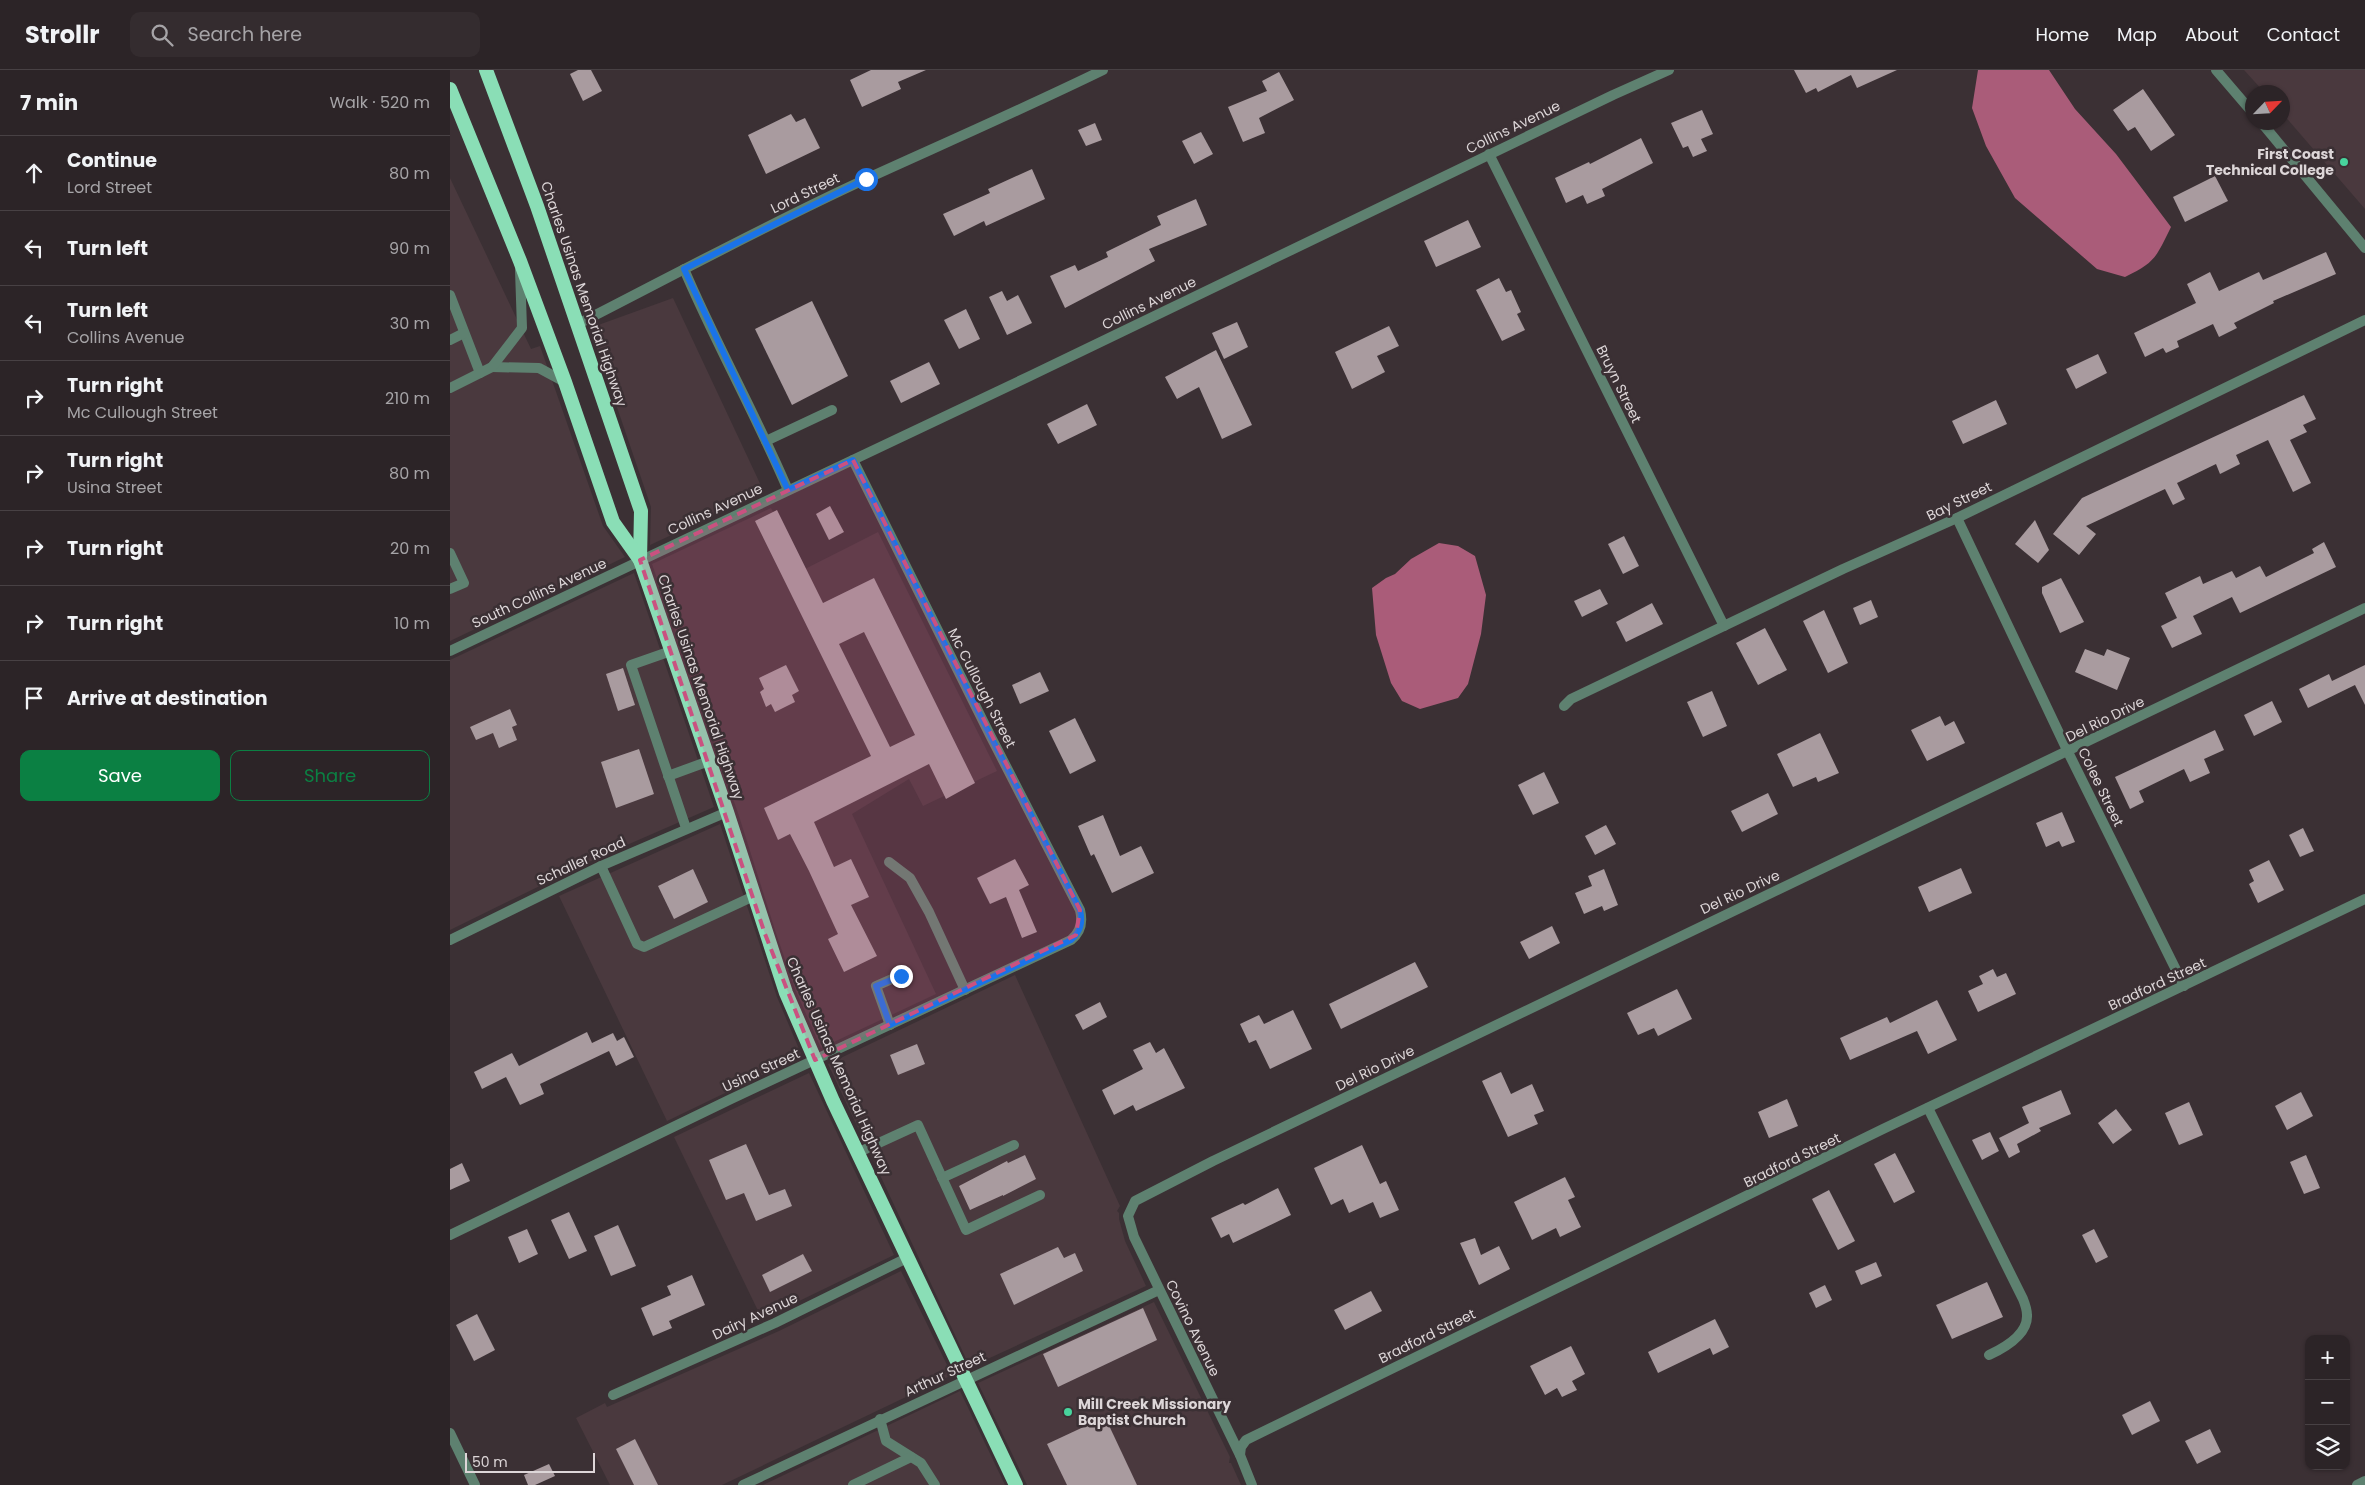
<!DOCTYPE html>
<meta charset="utf-8">
<style>
:root{--surface:#2c2427;--page:#342c2f;--text:#f1f3f6;--muted:#a6a4a7;--line:#484144;--accent:#0b8043}
body{margin:0;font-family:Poppins,sans-serif;background:var(--page);color:var(--text)}
.controls{position:absolute;right:15px;bottom:15px;display:grid;overflow:hidden;border-radius:10px;box-shadow:0 1px 4px #0004}
.controls button{width:45px;height:45px;display:grid;place-items:center;padding:0;border:0;border-bottom:1px solid var(--line);background:var(--surface);color:var(--text);font:25px sans-serif}
.compass{position:absolute;left:1795px;top:15px;width:45px;height:45px;border-radius:50%;background:var(--surface);box-shadow:0 1px 4px #0004;rotate:65deg}
.scale{position:absolute;left:15px;bottom:12px;width:130px;box-sizing:border-box;padding-left:5px;border:2px solid #ddd6d8;border-top:0;font-size:14px;line-height:18px;white-space:nowrap;color:#ddd6d8;-webkit-text-stroke:4px #3b3034;paint-order:stroke}
.stop{position:absolute;width:15px;height:15px;margin:-11px;border:4px solid #1a73e8;border-radius:50%;background:#fff}
.stop.end{background:#1a73e8;border-color:#fff;box-shadow:0 1px 5px #0008}
.list{margin:0;padding:0;list-style:none}
h2{display:flex;justify-content:space-between;align-items:center;height:65px;margin:0;padding:0 20px;font-size:21px}
h2 small{font-size:16px;font-weight:400;color:var(--muted)}
.list li{display:grid;grid-template-columns:32px 1fr auto;gap:15px;align-items:center;box-sizing:border-box;height:75px;padding:0 20px;border-top:1px solid var(--line)}
.list b{display:block;font-size:19px;white-space:nowrap}
.list p{margin:0;font-size:16px;white-space:nowrap;color:var(--muted)}
.list em{font-size:16px;font-style:normal;color:var(--muted)}
.actions{display:flex;gap:10px;padding:15px 20px}
.actions a{flex:1;padding:11px 0;border:1px solid var(--accent);border-radius:10px;text-align:center;font-size:18px;color:var(--accent)}
.actions .main{background:var(--accent);color:#fff}
.icon{flex:none;width:28px;height:28px;fill:none;stroke:currentColor;stroke-width:2;stroke-linecap:round;stroke-linejoin:round}
.map{position:relative;flex:none;width:1915px;height:1415px;overflow:hidden}
header{display:flex;align-items:center;gap:30px;box-sizing:border-box;height:70px;padding:0 25px;background:var(--surface);border-bottom:1px solid var(--line)}
header strong{font-size:24px}
nav{display:flex;gap:28px;margin-inline-start:auto;font-size:18px}
.search{width:350px;height:45px;background:var(--page);display:flex;align-items:center;gap:12px;box-sizing:border-box;padding:0 18px;border-radius:10px;color:var(--muted);font-size:19px}
main{display:flex}
aside{flex:1;background:var(--surface)}
.map>svg:first-child{display:block}
.built{fill:#4a393e}
.water{fill:#aa5c79}
.building{fill:#a99b9f;fill-rule:evenodd}
.lines{fill:none;stroke-linecap:round;stroke-linejoin:round}
.service{stroke:#5e8170;stroke-width:10}
.minor{stroke:#5e8170;stroke-width:10}
.tertiary{stroke:#5e8170;stroke-width:10}
.trunk{stroke:#8adeb6;stroke-width:14}
.route{stroke:#1a73e8;stroke-width:6}
.marked{fill:#ca5180;fill-opacity:0.2;stroke:#ca5180;stroke-width:4;stroke-dasharray:10 6;stroke-linejoin:round}
.poi-dot{fill:#48d49d;stroke:#3b3034;stroke-width:2}
.labels{text-anchor:middle;stroke-width:5;stroke-linejoin:round;paint-order:stroke}
.street-label{font-size:14px;fill:#ddd6d8;stroke:#3b3034}
.poi-label{font-size:14px;font-weight:bold;fill:#ddd6d8;stroke:#3b3034;text-anchor:end}
</style>
<header>
<strong>Strollr</strong>
<div class="search"><svg class="icon" aria-label="search" viewBox="0 0 24 24"><circle cx="10" cy="10" r="6"/><path d="M15 15l6 6"/></svg>Search here</div>
<nav><a>Home</a><a>Map</a><a>About</a><a>Contact</a></nav>
</header>
<main>
<aside>
<h2>7 min<small>Walk · 520 m</small></h2>
<ul class="list">
<li><svg class="icon" aria-label="ahead" viewBox="0 0 24 24"><path d="M12 20V5M6 11l6-6 6 6"/></svg><div><b>Continue</b><p>Lord Street</p></div><em>80 m</em></li>
<li><svg class="icon" aria-label="left" viewBox="0 0 24 24"><path d="M17 20v-9H6M10 6l-5 5 5 5"/></svg><div><b>Turn left</b></div><em>90 m</em></li>
<li><svg class="icon" aria-label="left" viewBox="0 0 24 24"><path d="M17 20v-9H6M10 6l-5 5 5 5"/></svg><div><b>Turn left</b><p>Collins Avenue</p></div><em>30 m</em></li>
<li><svg class="icon" aria-label="right" viewBox="0 0 24 24"><path d="M7 20v-9h11M14 6l5 5-5 5"/></svg><div><b>Turn right</b><p>Mc Cullough Street</p></div><em>210 m</em></li>
<li><svg class="icon" aria-label="right" viewBox="0 0 24 24"><path d="M7 20v-9h11M14 6l5 5-5 5"/></svg><div><b>Turn right</b><p>Usina Street</p></div><em>80 m</em></li>
<li><svg class="icon" aria-label="right" viewBox="0 0 24 24"><path d="M7 20v-9h11M14 6l5 5-5 5"/></svg><div><b>Turn right</b></div><em>20 m</em></li>
<li><svg class="icon" aria-label="right" viewBox="0 0 24 24"><path d="M7 20v-9h11M14 6l5 5-5 5"/></svg><div><b>Turn right</b></div><em>10 m</em></li>
<li><svg class="icon" aria-label="arrive" viewBox="0 0 24 24"><path d="M6 21V4h12l-3 4 3 4H6"/></svg><div><b>Arrive at destination</b></div></li>
</ul>
<div class="actions"><a class="main">Save</a><a>Share</a></div>
</aside>
<div class="map">
<svg width="1915" height="1415" viewBox="0 0 1915 1415">
<rect width="100%" height="100%" fill="#3b3034"/>
<g class="built">
<polygon points="1794,0 1915,0 1915,139 1833,44 1832,22 1814,22"/>
<polygon points="0,108 81,279 90,276 153,456 175,487 0,571"/>
<polygon points="223,228 314,422 200,475 201,437 140,258"/>
<polygon points="321,438 353,500 428,462 547,701 473,736 459,709 402,744 486,924 371,978 345,919 325,860 289,746 202,494"/>
<polygon points="184,503 264,737 147,788 0,860 0,590"/>
<polygon points="270,754 327,927 352,986 217,1051 109,826"/>
<polygon points="565,905 670,1136 667,1141 669,1143 669,1149 675,1171 696,1216 520,1297 378,994"/>
<polygon points="359,1003 444,1185 312,1249 224,1067"/>
<polygon points="451,1201 502,1305 272,1415 160,1415 126,1348 155,1333 157,1337 329,1261"/>
<polygon points="704,1232 780,1387 779,1393 781,1393 791,1415 577,1415 528,1313"/>
<polygon points="510,1321 555,1415 313,1415"/>
</g>
<g class="water">
<path d="M1528 0H1599L1625 39 1666 84 1721 157C1706 187 1706 192 1675 207L1647 199 1565 128 1536 76 1522 38Z"/>
<polygon points="989,473 1008,476 1025,486 1036,525 1031,564 1018,614 1008,628 970,639 952,631 941,613 926,565 922,518 936,508 945,504 961,489"/>
</g>
<g class="building">
<polygon points="128,0 141,0 152,21 133,31 120,4"/>
<polygon points="421,0 476,0 448,12 451,19 412,37 400,10"/>
<polygon points="1344,0 1447,0 1407,18 1401,5 1368,22 1366,18 1356,23"/>
<polygon points="829,2 844,30 809,48 815,63 793,72 778,37 817,21 812,11"/>
<polygon points="1693,19 1725,65 1701,81 1685,57 1678,61 1663,40"/>
<polygon points="1252,40 1263,64 1251,69 1257,81 1243,87 1238,76 1233,78 1221,53"/>
<polygon points="341,44 346,52 355,48 370,78 316,104 298,65"/>
<polygon points="645,53 652,70 636,76 628,60"/>
<polygon points="751,62 763,84 744,94 732,71"/>
<polygon points="1191,68 1203,93 1152,119 1155,126 1137,134 1133,125 1116,133 1105,108 1139,92 1140,94"/>
<polygon points="582,99 595,129 536,156 534,151 504,166 493,144 540,123 538,119"/>
<polygon points="1765,106 1778,131 1735,152 1723,127"/>
<polygon points="746,129 757,155 699,179 705,191 615,238 600,206 625,195 628,201 658,187 656,182 711,155 707,146"/>
<polygon points="1018,150 1031,177 986,197 974,171"/>
<polygon points="1876,182 1886,204 1823,231 1824,233 1784,253 1787,258 1769,267 1763,254 1727,271 1729,277 1716,283 1713,278 1695,287 1684,263 1746,233 1737,214 1760,202 1769,221 1809,202 1813,210"/>
<polygon points="1049,208 1056,222 1061,220 1071,242 1067,244 1075,260 1052,271 1026,220"/>
<polygon points="552,221 557,231 568,225 582,253 557,265 539,227"/>
<polygon points="362,231 398,306 342,335 305,259"/>
<polygon points="516,239 530,269 509,279 494,250"/>
<polygon points="787,252 798,277 774,289 762,263"/>
<polygon points="939,256 949,276 927,286 935,302 902,319 885,282"/>
<polygon points="766,280 802,355 772,369 749,317 727,329 715,307"/>
<polygon points="1648,284 1657,303 1626,319 1616,299"/>
<polygon points="479,292 490,314 451,333 440,311"/>
<polygon points="1854,325 1866,349 1853,355 1857,362 1840,370 1861,413 1843,422 1818,370 1786,385 1790,394 1770,404 1766,394 1727,413 1735,429 1723,435 1715,419 1636,456 1646,464 1629,485 1603,464 1632,428"/>
<polygon points="1546,330 1557,354 1513,374 1502,351"/>
<polygon points="637,334 647,355 608,374 597,354"/>
<polygon points="380,436 394,462 379,470 366,444"/>
<path d="M327 440 373 533 424 508 525 713 496 729 479 694 364 752 384 797 401 789 419 827 401 835 427 886 394 902 378 869 388 864 359 801 340 764 328 770 314 738 421 686 305 451ZM414 562 465 665 440 677 389 574Z"/>
<polygon points="1585,450 1599,480 1588,493 1565,474"/>
<polygon points="1174,466 1189,496 1173,504 1158,474"/>
<polygon points="1874,472 1886,497 1790,543 1782,527 1743,546 1752,564 1722,578 1711,556 1727,548 1715,523 1750,506 1753,514 1782,501 1786,508 1810,496 1816,507 1864,483 1862,479"/>
<polygon points="1611,508 1634,552 1610,563 1592,523 1592,517"/>
<polygon points="1150,519 1158,534 1132,547 1124,531"/>
<polygon points="1421,530 1428,547 1410,555 1403,538"/>
<polygon points="1202,533 1213,554 1176,572 1166,552"/>
<polygon points="1374,540 1398,593 1378,603 1353,551"/>
<polygon points="1315,558 1337,600 1308,615 1286,573"/>
<polygon points="1635,579 1654,586 1657,579 1680,588 1667,620 1625,602"/>
<polygon points="336,595 349,621 342,625 345,632 325,642 321,634 316,637 310,622 314,619 309,608"/>
<polygon points="1915,595 1915,635 1905,615 1858,638 1849,619 1879,604 1882,611"/>
<polygon points="173,598 185,635 168,641 156,604"/>
<polygon points="590,602 599,621 570,634 562,615"/>
<polygon points="1262,621 1277,656 1253,667 1237,632"/>
<polygon points="1822,631 1832,652 1804,666 1794,645"/>
<polygon points="60,639 67,655 62,657 67,670 49,678 43,663 26,670 20,657"/>
<polygon points="1490,646 1495,656 1504,651 1515,673 1477,691 1461,660"/>
<polygon points="625,648 646,691 620,704 599,661"/>
<polygon points="1765,660 1774,680 1754,689 1760,703 1740,712 1734,699 1689,721 1694,732 1680,739 1665,707"/>
<polygon points="1370,663 1389,703 1368,712 1366,707 1343,717 1327,684"/>
<polygon points="189,679 204,724 166,738 151,692"/>
<polygon points="1094,702 1109,733 1083,745 1068,715"/>
<polygon points="1318,723 1328,744 1292,762 1281,741"/>
<polygon points="1612,742 1625,772 1612,777 1609,771 1596,777 1586,753"/>
<polygon points="653,745 670,786 691,776 704,803 662,823 644,784 641,786 628,756"/>
<polygon points="1156,755 1166,774 1145,785 1135,766"/>
<polygon points="1853,758 1864,781 1850,787 1839,765"/>
<polygon points="565,789 579,815 569,820 587,862 572,868 556,827 540,834 527,808"/>
<polygon points="1819,790 1834,820 1808,833 1799,814 1804,811 1799,800"/>
<polygon points="1511,798 1522,823 1479,842 1468,817"/>
<polygon points="243,799 258,832 224,849 208,816"/>
<polygon points="1154,799 1168,835 1154,841 1152,836 1134,844 1125,823 1142,816 1138,806"/>
<polygon points="1102,856 1110,873 1079,889 1070,872"/>
<polygon points="965,892 978,917 891,959 879,934"/>
<polygon points="1543,899 1547,907 1556,903 1566,924 1528,942 1518,921 1533,914 1529,906"/>
<polygon points="1227,919 1242,949 1208,966 1204,958 1188,965 1177,943"/>
<polygon points="1487,930 1507,970 1478,984 1467,961 1400,990 1390,968 1437,947 1440,953"/>
<polygon points="650,932 657,947 633,960 625,945"/>
<polygon points="843,940 862,979 820,999 806,970 799,973 790,954 809,945 814,954"/>
<polygon points="137,962 142,973 163,963 167,971 174,967 184,987 166,996 159,981 90,1014 94,1024 70,1035 56,1007 32,1019 24,1002 62,983 69,996"/>
<polygon points="700,972 706,983 714,978 735,1018 686,1041 683,1035 664,1045 652,1020 693,999 683,980"/>
<polygon points="467,974 475,994 448,1005 440,985"/>
<polygon points="1051,1002 1061,1024 1082,1014 1094,1041 1084,1045 1088,1054 1058,1067 1032,1011"/>
<polygon points="1611,1020 1621,1044 1589,1058 1591,1061 1567,1074 1570,1082 1559,1088 1549,1068 1579,1053 1572,1037"/>
<polygon points="1851,1022 1863,1046 1837,1060 1825,1036"/>
<polygon points="1337,1029 1348,1056 1319,1068 1308,1042"/>
<polygon points="1739,1032 1753,1065 1729,1075 1715,1043"/>
<polygon points="1666,1039 1682,1060 1663,1074 1648,1053"/>
<polygon points="1540,1062 1549,1081 1532,1090 1522,1070"/>
<polygon points="296,1074 319,1125 335,1119 342,1136 306,1151 294,1123 276,1130 259,1090"/>
<polygon points="912,1075 930,1114 936,1111 949,1140 930,1148 923,1132 899,1143 893,1129 881,1135 864,1098"/>
<polygon points="1445,1083 1465,1122 1444,1133 1424,1094"/>
<polygon points="575,1085 586,1109 553,1126 553,1125 520,1140 509,1116 557,1091 558,1093"/>
<polygon points="1856,1085 1870,1118 1854,1124 1840,1092"/>
<polygon points="12,1093 20,1111 0,1120 0,1099"/>
<polygon points="1115,1107 1125,1127 1118,1130 1131,1157 1110,1167 1106,1158 1082,1170 1064,1132"/>
<polygon points="828,1118 841,1145 783,1173 779,1164 771,1168 761,1148 793,1133 795,1135"/>
<polygon points="1379,1120 1405,1171 1388,1180 1362,1129"/>
<polygon points="119,1142 137,1181 119,1189 101,1150"/>
<polygon points="168,1155 186,1196 161,1206 144,1166"/>
<polygon points="77,1159 88,1184 69,1193 58,1167"/>
<polygon points="1644,1159 1658,1187 1646,1193 1632,1165"/>
<polygon points="1025,1168 1031,1185 1049,1176 1060,1199 1029,1215 1010,1173"/>
<polygon points="608,1177 614,1188 625,1183 633,1201 564,1235 550,1204"/>
<polygon points="353,1184 362,1201 320,1222 312,1205"/>
<polygon points="1426,1192 1432,1206 1411,1215 1405,1201"/>
<polygon points="242,1205 255,1235 219,1251 222,1258 203,1266 191,1238 221,1225 217,1216"/>
<polygon points="1537,1212 1553,1247 1502,1269 1486,1235"/>
<polygon points="1375,1215 1382,1230 1366,1238 1359,1223"/>
<polygon points="921,1221 932,1241 895,1260 884,1240"/>
<polygon points="693,1238 707,1270 608,1317 593,1284"/>
<polygon points="27,1244 45,1280 24,1291 6,1255"/>
<polygon points="1265,1249 1279,1277 1263,1285 1260,1278 1208,1303 1198,1282"/>
<polygon points="1121,1276 1135,1304 1122,1311 1127,1320 1112,1327 1107,1318 1095,1325 1080,1296"/>
<polygon points="1700,1331 1710,1351 1682,1365 1672,1345"/>
<polygon points="655,1347 687,1415 617,1415 597,1374"/>
<polygon points="1760,1359 1771,1382 1747,1394 1735,1371"/>
<polygon points="185,1369 208,1415 184,1415 166,1379"/>
<polygon points="99,1394 105,1406 85,1415 78,1415 74,1405"/>
</g>
<g class="lines">
<g class="service">
<path d="M234 199C266 274 306 345 338 420"/>
<polyline points="0,225 30,303"/>
<polyline points="0,270 14,263"/>
<polyline points="42,297 89,298 115,312"/>
<polyline points="0,318 42,297 72,258 70,200"/>
<polyline points="316,371 382,340"/>
<polyline points="0,483 14,513 0,519"/>
<polyline points="221,581 181,595 236,758"/>
<polyline points="218,706 259,691"/>
<polyline points="439,792 460,808 479,842 515,920"/>
<polyline points="151,796 187,874 194,877 304,826"/>
<polyline points="440,955 426,916 451,905"/>
<path d="M1478 1038 1573 1229C1575 1234 1577 1240 1577 1245 1578 1265 1554 1278 1539 1285"/>
<polyline points="407,1083 468,1055 516,1160 590,1125"/>
<polyline points="492,1108 564,1075"/>
<polyline points="430,1349 436,1371 471,1393 485,1415"/>
<polyline points="403,1415 461,1387"/>
</g>
<g class="minor">
<polyline points="1766,0 1802,42"/>
<polyline points="1811,52 1915,178"/>
<polyline points="1039,84 1274,556"/>
<path d="M128 254C224 205 318 154 416 109 495 73 575 38 653 0"/>
<polyline points="1507,448 1618,682 1734,916"/>
<polyline points="0,581 580,306 1163,25 1219,0"/>
<polyline points="1114,636 1121,629 1393,499 1507,448 1915,250"/>
<polyline points="0,870 151,796 277,742"/>
<path d="M0 1165 281 1029 621 870C631 862 633 852 630 840L541 667 403 390"/>
<polyline points="163,1325 325,1253 457,1188"/>
<polyline points="0,1363 25,1415"/>
<polyline points="790,1385 791,1377 796,1370 1433,1059 1915,829"/>
<polyline points="293,1415 709,1220"/>
<polyline points="802,1415 790,1385 684,1167 678,1146 685,1131 763,1091 1915,538"/>
</g>
<polyline class="tertiary" points="1907,1415 1915,1411"/>
<g class="trunk">
<polyline points="36,0 87,136 191,441 190,490"/>
<polyline points="0,19 70,191 115,312 163,452 190,490 277,742 336,923 383,1031 566,1415"/>
</g>
</g>
<g class="lines">
<path class="route" d="M416 109 234 199 338 420 403 390 541 667 630 840C633 852 631 861 621 870L440 955 426 916 451 906"/>
</g>
<path class="marked" d="M403 390 630 840 626 865 365 990 315 864 190 490Z"/>
<g class="poi-dot">
<circle cx="1894" cy="92" r="5"/>
<circle cx="618" cy="1342" r="5"/>
</g>
<g class="labels">
<g class="street-label">
<text transform="translate(1063 57) rotate(-26)" y="5">Collins Avenue</text>
<text transform="translate(355 123) rotate(-26)" y="5">Lord Street</text>
<text transform="translate(134 224) rotate(71)" y="5">Charles Usinas Memorial Highway</text>
<text transform="translate(699 233) rotate(-26)" y="5">Collins Avenue</text>
<text transform="translate(1169 314) rotate(64)" y="5">Bruyn Street</text>
<text transform="translate(1509 431) rotate(-26)" y="5">Bay Street</text>
<text transform="translate(265 439) rotate(-25)" y="5">Collins Avenue</text>
<text transform="translate(89 523) rotate(-25)" y="5">South Collins Avenue</text>
<text transform="translate(251 617) rotate(71)" y="5">Charles Usinas Memorial Highway</text>
<text transform="translate(532 618) rotate(63)" y="5">Mc Cullough Street</text>
<text transform="translate(1655 649) rotate(-26)" y="5">Del Rio Drive</text>
<text transform="translate(1651 717) rotate(64)" y="5">Colee Street</text>
<text transform="translate(131 791) rotate(-25)" y="5">Schaller Road</text>
<text transform="translate(1290 822) rotate(-25)" y="5">Del Rio Drive</text>
<text transform="translate(1707 914) rotate(-25)" y="5">Bradford Street</text>
<text transform="translate(389 996) rotate(66)" y="5">Charles Usinas Memorial Highway</text>
<text transform="translate(925 998) rotate(-26)" y="5">Del Rio Drive</text>
<text transform="translate(311 1000) rotate(-25)" y="5">Usina Street</text>
<text transform="translate(1342 1090) rotate(-26)" y="5">Bradford Street</text>
<text transform="translate(305 1246) rotate(-25)" y="5">Dairy Avenue</text>
<text transform="translate(743 1258) rotate(64)" y="5">Covino Avenue</text>
<text transform="translate(977 1266) rotate(-26)" y="5">Bradford Street</text>
<text transform="translate(495 1304) rotate(-25)" y="5">Arthur Street</text>
</g>
<g class="poi-label">
<text x="1884" y="89">First Coast<tspan x="1884" dy="16">Technical College</tspan></text>
<text x="628" y="1339" text-anchor="start">Mill Creek Missionary<tspan x="628" dy="16">Baptist Church</tspan></text>
</g>
</g>
</svg>
<div class="controls">
<button>+</button>
<button>−</button>
<button><svg class="icon" aria-label="layers" viewBox="0 0 24 24"><path d="M12 4l9 5-9 5-9-5zM3 14l9 5 9-5"/></svg></button>
</div>
<svg class="compass" viewBox="-18 -18 36 36"><path d="M0-13l5 13h-10z" fill="#e53935"/><path d="M0 13l5-13h-10z" fill="#a6a4a7"/></svg>
<div class="scale">50 m</div>
<div class="stop" style="left:416px;top:109px"></div>
<div class="stop end" style="left:451px;top:906px"></div>
</div>
</main>
